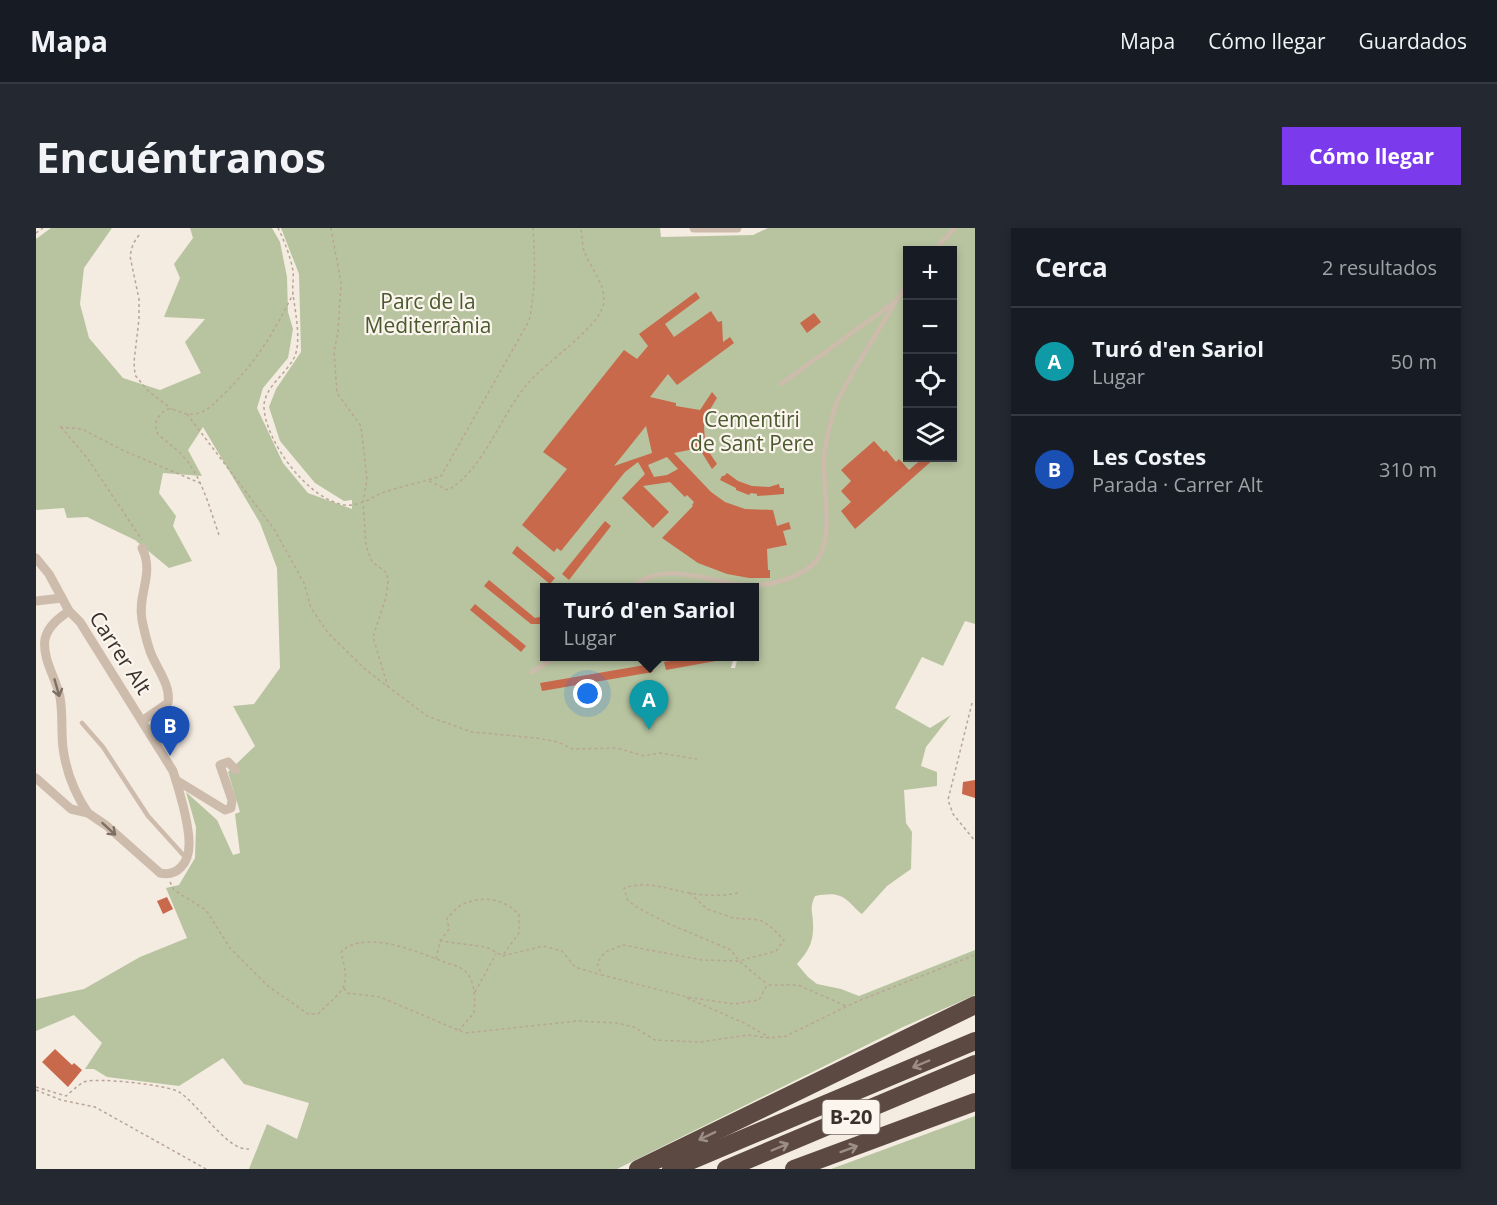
<!DOCTYPE html>
<html lang="es">
<meta charset="utf-8">
<style>
:root{--surface:#171b24;--page:#242831;--text:#f1f3f6;--muted:#9ea1a6;--line:#363941;--accent:#7c3aed}
body{margin:0;font-family:"Open Sans",sans-serif;background:var(--page);color:var(--text)}
.controls{position:absolute;right:18px;top:18px;display:grid;overflow:hidden;border-radius:0px;box-shadow:0 3px 9px #0003}
.controls button{width:54px;height:54px;display:grid;place-items:center;padding:0;border:0;border-bottom:2px solid var(--line);background:var(--surface);color:var(--text);font:30px sans-serif}
.you{position:absolute;left:552px;top:466px;width:21px;height:21px;margin:-15px;border:4px solid #fff;border-radius:50%;background:#1a73e8;box-shadow:0 0 0 9px #1a73e833}
.badge{display:grid;place-items:center;width:39px;height:39px;border-radius:50%;background:var(--accent);color:#fff;font-size:20px;font-weight:700}
.pin{position:absolute;translate:-50% -50px;filter:drop-shadow(0 2px 3px #0008)}
.pin::after{content:'';position:absolute;top:32px;width:21px;height:18px;background:inherit;clip-path:polygon(0 0,100% 0,50% 100%)}
.popup{position:absolute;left:504px;top:355px;width:219px;height:78px;box-sizing:border-box;display:grid;place-content:center;border-radius:0px;background:var(--surface);filter:drop-shadow(0 2px 4px #0005);font-size:20px;white-space:nowrap;color:var(--muted)}
.popup b{font-size:22px;color:var(--text)}
.popup::after{content:'';position:absolute;left:50%;top:100%;margin-left:-12px;border:12px solid transparent;border-top-color:var(--surface)}
.list{margin:0;padding:0;list-style:none}
h2{display:flex;justify-content:space-between;align-items:center;height:78px;margin:0;padding:0 24px;font-size:26px}
h2 small{font-size:20px;font-weight:400;color:var(--muted)}
.list li{display:grid;grid-template-columns:39px 1fr auto;gap:18px;align-items:center;box-sizing:border-box;height:108px;padding:0 24px;border-top:2px solid var(--line)}
.list b{display:block;font-size:22px;white-space:nowrap}
.list p{margin:0;font-size:20px;white-space:nowrap;color:var(--muted)}
.list em{font-size:20px;font-style:normal;color:var(--muted)}
.icon{flex:none;width:33px;height:33px;fill:none;stroke:currentColor;stroke-width:2;stroke-linecap:round;stroke-linejoin:round}
.map{position:relative;flex:none;width:939px;height:941px;overflow:hidden;border-radius:0px}
header{display:flex;align-items:center;gap:36px;box-sizing:border-box;height:84px;padding:0 30px;background:var(--surface);border-bottom:2px solid var(--line)}
header strong{font-size:28px}
nav{display:flex;gap:33px;margin-inline-start:auto;font-size:21px}
.intro{display:flex;align-items:center;justify-content:space-between;box-sizing:border-box;height:144px;padding:0 36px}
h1{margin:0;font-size:42px}
.button{padding:15px 27px;border-radius:0px;background:var(--accent);color:#fff;font-size:21px;font-weight:700}
main{display:flex;gap:36px;padding:0 36px}
aside{flex:1;background:var(--surface);border-radius:0px;box-shadow:0 3px 9px #0003}
.map>svg:first-child{display:block}
.green{fill:#b8c4a0;fill-rule:evenodd}
.building{fill:#c8694b;fill-rule:evenodd}
.lines{fill:none;stroke-linecap:round;stroke-linejoin:round}
.path{stroke:#b9a596;stroke-width:1.5;stroke-dasharray:3 3;stroke-linecap:butt}
.service{stroke:#cdbbac;stroke-width:4.5}
.minor{stroke:#cdbbac;stroke-width:9}
.motorway{stroke:#5c4a42;stroke-width:18}
.oneway{stroke:#7d6f65}
.oneway2{stroke:#9c8e87}
.labels{text-anchor:middle;stroke-width:4.5;stroke-linejoin:round;paint-order:stroke}
.shield{fill:#fbf5ee;stroke:#756b66;stroke-width:1.5}
.shield-label{font-size:20px;font-weight:bold;fill:#3b302b}
.park-label{font-size:21px;fill:#4a5a2e;stroke:#fbf5ee}
.street-label{font-size:21px;fill:#3b302b;stroke:#fbf5ee}
</style>
<header>
<strong>Mapa</strong>
<nav><a>Mapa</a><a>Cómo llegar</a><a>Guardados</a></nav>
</header>
<div class="intro"><h1>Encuéntranos</h1><a class="button">Cómo llegar</a></div>
<main>
<div class="map">
<svg width="939" height="941" viewBox="0 0 939 941">
<rect width="100%" height="100%" fill="#f4ebe1"/>
<g class="green">
<path d="M15 0H76L48 40 44 76 53 110 87 150 124 162 165 145 149 114 169 91 128 89 144 50 138 36 157 10 154 0H236L244 14 251 49 252 84 257 101 252 130 227 160 221 180 247 235 272 265 316 281V272L308 273 279 255 244 213 233 179 240 161 265 124 263 46 245 0H624L625 9 717 7 732 0H939V396L929 393 907 438 886 429 859 480 894 500 915 487 890 519 885 538 901 544V558L868 562 870 595 876 604 875 641 851 658 826 686C820 682 817 677 812 673 802 664 791 666 779 668 773 681 777 683 777 696 778 714 772 724 761 736L772 749 781 756 805 761 823 768 939 722V767L867 799 581 941H213L231 896 261 911 273 875 208 856 187 830 143 858 71 849 58 841H49L66 815 38 787 0 803V771L48 761 104 729 151 710 130 660 143 657 159 630 160 599 150 564 181 592 197 627 204 625 199 586 204 584 192 544 219 518 197 478 218 476 244 440 241 340 224 295 167 199 152 222 166 248 127 245 123 265 140 288 137 298 156 333 133 340 99 312 51 289 31 290 28 280 0 282V11ZM872 22H916V230H872ZM508 360H718V428L702 429 699 440H695L698 428H508Z"/>
<polygon points="939,888 939,941 795,941"/>
</g>
<g class="building">
<path d="M660 64 664 70 629 96 638 109 675 83 682 94 686 93 687 114 694 109 698 115 641 157 632 146 614 169 640 175V178L664 182 676 164 681 170 670 188 668 199 669 213 675 227 681 236 676 241 663 220 638 225 675 264 689 274 709 281 737 282 741 298 753 294 755 301 747 303 751 317 731 321 732 342H734V350H713L691 346 662 335 626 310 657 278 656 277 658 274 651 267 649 269 634 254 607 258 633 284 617 300 586 270 609 246 602 234 589 244 525 323 521 320 518 324 486 297 531 241 507 224 588 122 601 131 612 118 603 106ZM610 198 616 225 578 238ZM631 229 642 241 631 247 618 249 612 237Z"/>
<polygon points="778,85 785,94 771,105 764,95"/>
<polygon points="838,213 848,224 850,222 860,234 863,231 873,242 887,230 899,230 819,301 805,283 815,274 805,263 815,253 805,242"/>
<polygon points="691,245 702,253 716,258 733,259 743,256 744,260 748,260 748,266 721,268 721,266 715,265 713,267 700,262 700,260 684,252 686,248 688,248"/>
<polygon points="569,293 575,298 533,352 526,346"/>
<polygon points="481,318 519,350 514,356 476,325"/>
<polygon points="453,352 499,390 508,388 508,396 495,396 448,358"/>
<polygon points="439,376 490,418 485,424 434,382"/>
<polygon points="659,429 684,429 685,432 630,442 628,434"/>
<polygon points="615,436 617,444 506,463 504,455"/>
<polygon points="939,552 939,570 926,566 927,554"/>
<polygon points="131,669 137,681 127,686 121,673"/>
<polygon points="19,821 36,837 38,835 46,842 32,859 6,834"/>
</g>
<g class="lines">
<g class="path">
<path d="M242 0C248 12 255 30 257 43 258 51 256 59 257 66 259 83 266 114 258 130 250 146 227 160 228 180 230 214 272 272 309 277 325 279 338 267 352 263 369 257 388 254 405 248L493 93C500 61 499 32 497 0"/>
<polyline points="295,0 305,55 302,104 298,124 301,165 325,198 331,252 327,274 330,318 336,334 351,345 352,354 350,369 337,409 352,459"/>
<polyline points="0,5 7,0"/>
<polyline points="103,7 97,16 94,28 103,71 103,91 98,134 99,147 112,163 136,181"/>
<polyline points="151,186 238,301 268,355 275,380 292,405 330,442 391,488 436,504 500,510 522,514 537,521 581,520 608,528 624,525 661,531"/>
<polyline points="24,199 46,201 86,222 164,255"/>
<polyline points="25,199 52,231 106,312"/>
<path d="M393 253 412 262C448 242 466 183 494 153 510 135 562 99 567 78 572 58 554 40 548 23 546 16 546 7 545 0"/>
<path d="M183 307C173 279 166 247 144 225 137 218 129 213 122 206 116 196 122 186 132 181 141 181 149 188 159 186 172 184 179 174 189 165 220 134 237 106 257 66"/>
<polyline points="936,475 912,572 917,586 939,613"/>
<path d="M134 654 138 662 170 682 194 720 232 758 272 786H282C308 760 315 762 305 724 329 701 379 723 406 733 412 736 423 738 428 742 440 752 439 771 438 785L423 802"/>
<polyline points="654,665 671,681 697,690 724,692 734,698 748,712 740,723 703,733 666,732 587,717 569,724 561,735 566,747 651,769 698,776 723,772 731,757 762,757 810,778"/>
<path d="M702 665C685 668 670 668 654 665 629 661 613 652 588 660L592 673 604 681 631 695 695 722 703 733 731 756"/>
<path d="M404 713 413 701 411 690C416 686 420 680 425 677 445 667 469 670 483 687V705L467 727"/>
<polyline points="400,731 404,713 450,719 467,728 507,718 526,723 539,739 565,747"/>
<polyline points="308,760 311,765 344,769 429,805 541,793 581,795 598,799 619,812 664,814 712,807 733,810 750,808 822,773 939,727"/>
<polyline points="439,764 460,726"/>
<polyline points="651,770 706,794 733,809"/>
<path d="M0 859 30 868C36 863 42 857 48 854 60 849 132 857 143 864 163 876 190 923 213 921"/>
<polyline points="0,862 25,872 59,879 170,941"/>
</g>
<g class="service">
<polyline points="898,22 919,0"/>
<polyline points="745,156 860,73 872,55"/>
<path d="M595 360C634 325 687 365 732 356 748 353 773 345 783 329 799 303 784 251 789 221 792 206 795 186 802 172 819 138 841 106 860 73"/>
<polyline points="496,444 521,428"/>
<polyline points="46,495 67,519 112,588 150,630"/>
</g>
<g class="minor">
<polyline points="658,0 701,0"/>
<path d="M0 330 13 346 33 383 44 394 137 543C143 561 154 599 153 617 153 634 142 649 124 645L71 598 52 585 35 581 0 550"/>
<polyline points="0,373 26,370"/>
<path d="M33 383C23 390 12 398 9 411 6 431 20 450 24 469 27 486 25 503 27 520 30 543 39 566 52 585"/>
<path d="M106 493 132 475C135 456 120 440 114 423 111 414 108 402 106 392 101 366 119 346 106 320"/>
<polyline points="140,552 189,582 195,580 196,572 184,537 192,534 200,542"/>
</g>
<g class="motorway">
<polyline points="602,941 939,777"/>
<polyline points="635,941 939,813"/>
<polyline points="690,941 939,836"/>
<polyline points="758,941 939,874"/>
</g>
</g>
<defs><path id="oneway-shaft" d="M-6 0H5M1.5-3L5.5 0L1.5 3" fill="none" stroke-width="1.6" stroke-linecap="round" stroke-linejoin="round" transform="scale(1.5)"/></defs>
<g class="oneway">
<use href="#oneway-shaft" transform="translate(21 460) rotate(74)"/>
<use href="#oneway-shaft" transform="translate(73 601) rotate(42)"/>
</g>
<g class="oneway2">
<use href="#oneway-shaft" transform="translate(885 836) rotate(157)"/>
<use href="#oneway-shaft" transform="translate(671 908) rotate(154)"/>
<use href="#oneway-shaft" transform="translate(744 919) rotate(-23)"/>
<use href="#oneway-shaft" transform="translate(813 921) rotate(-20)"/>
</g>
<g class="labels">
<rect class="shield" x="786.5" y="872" width="57" height="34" rx="4.5"/>
<g class="shield-label">
<text x="815" y="896">B-20</text>
</g>
<g class="park-label">
<text x="392" y="81">Parc de la<tspan x="392" dy="24">Mediterrània</tspan></text>
<text x="716" y="199">Cementiri<tspan x="716" dy="24">de Sant Pere</tspan></text>
</g>
<g class="street-label">
<text transform="translate(84 425) rotate(57)" y="7">Carrer Alt</text>
</g>
</g>
</svg>
<div class="controls">
<button>+</button>
<button>−</button>
<button><svg class="icon" aria-label="locate" viewBox="0 0 24 24"><circle cx="12" cy="12" r="6"/><path d="M12 2v4M12 18v4M2 12h4M18 12h4"/></svg></button>
<button><svg class="icon" aria-label="layers" viewBox="0 0 24 24"><path d="M12 4l9 5-9 5-9-5zM3 14l9 5 9-5"/></svg></button>
</div>
<div class="you"></div>
<div class="pin badge" style="left:613px;top:502px;background:#0f9aa8">A</div>
<div class="popup"><b>Turó d'en Sariol</b>Lugar</div>
<div class="pin badge" style="left:134px;top:528px;background:#1a4fb4">B</div>
</div>
<aside>
<h2>Cerca<small>2 resultados</small></h2>
<ul class="list">
<li><span class="badge" style="background:#0f9aa8">A</span><div><b>Turó d'en Sariol</b><p>Lugar</p></div><em>50 m</em></li>
<li><span class="badge" style="background:#1a4fb4">B</span><div><b>Les Costes</b><p>Parada · Carrer Alt</p></div><em>310 m</em></li>
</ul>
</aside>
</main>
